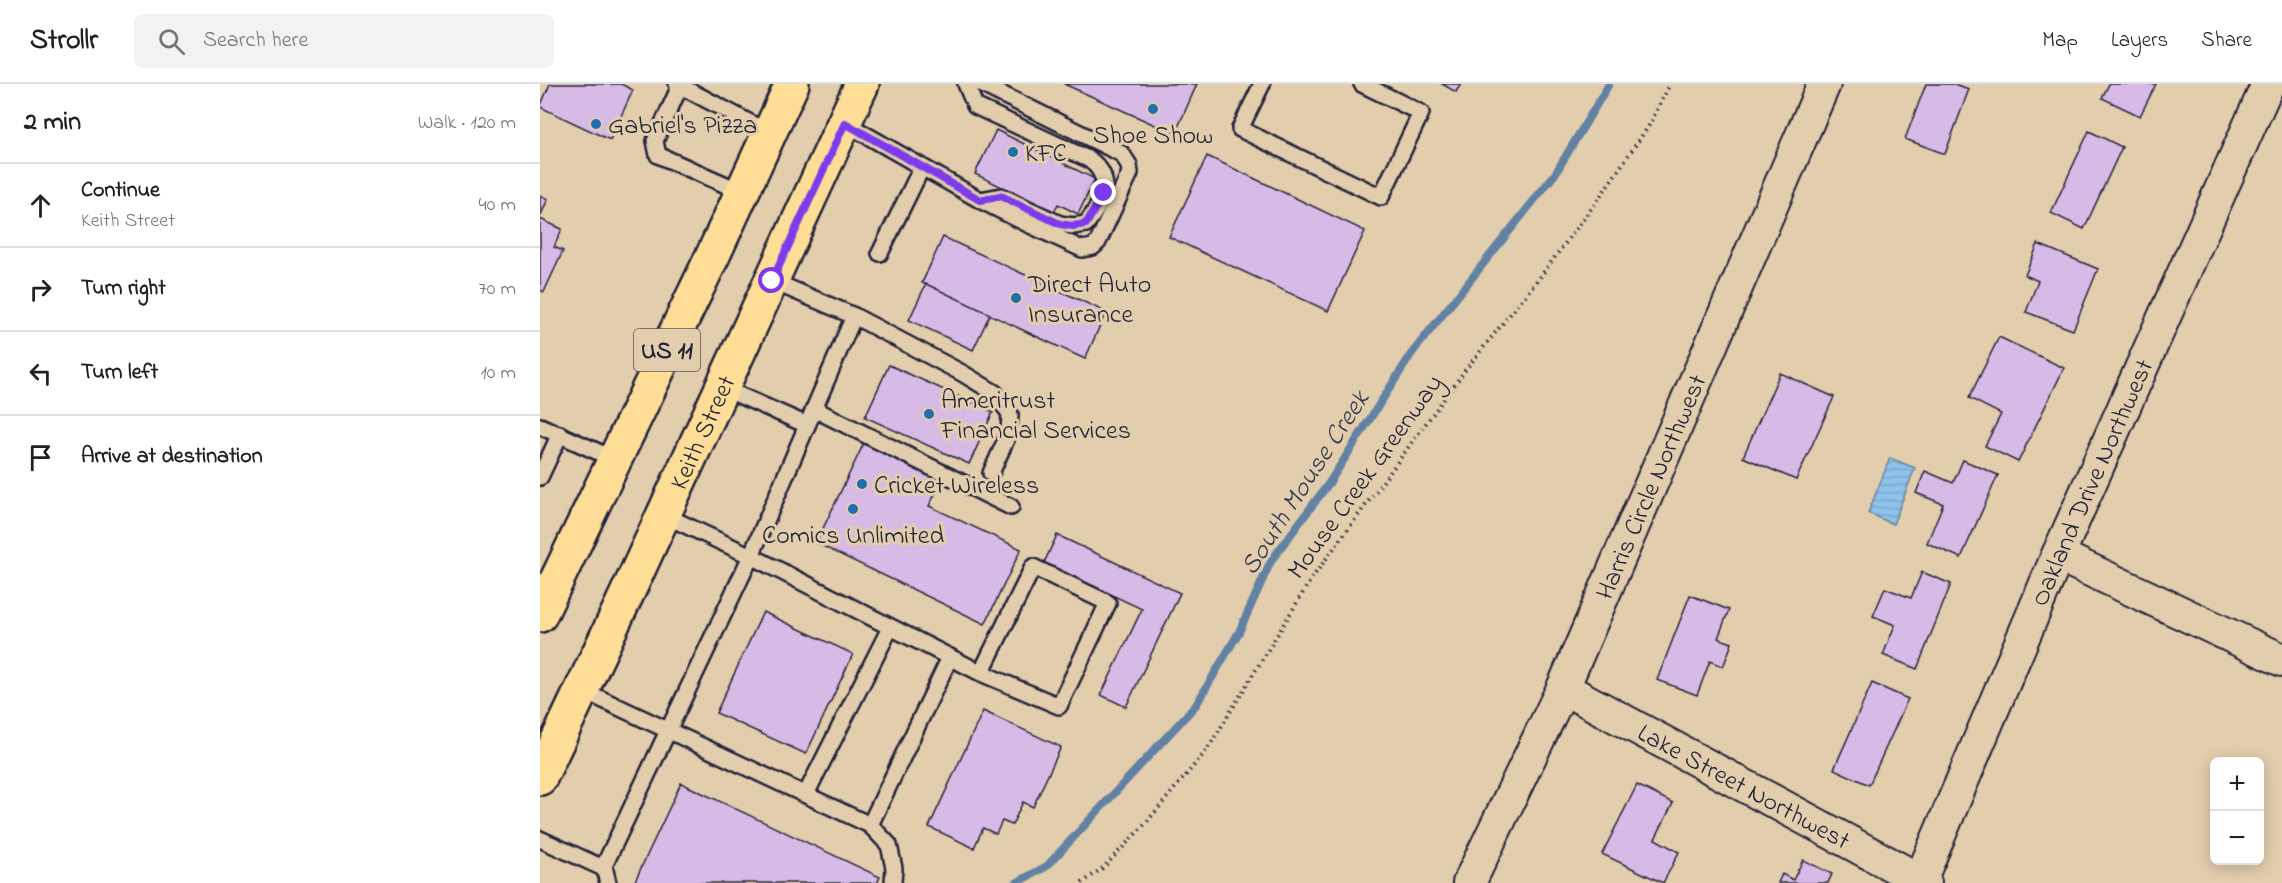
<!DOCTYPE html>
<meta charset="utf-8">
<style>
:root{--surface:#fff;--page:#f2f2f2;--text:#202124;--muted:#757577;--line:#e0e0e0}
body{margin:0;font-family:"Indie Flower",sans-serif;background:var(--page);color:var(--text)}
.controls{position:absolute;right:18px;bottom:18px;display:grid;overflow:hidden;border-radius:9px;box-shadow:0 3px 15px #0003}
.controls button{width:54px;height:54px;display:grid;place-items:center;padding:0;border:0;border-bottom:2px solid var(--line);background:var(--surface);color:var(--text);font:30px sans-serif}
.stop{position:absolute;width:18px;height:18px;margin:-14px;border:4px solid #7c3aed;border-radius:50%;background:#fff}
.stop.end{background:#7c3aed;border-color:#fff;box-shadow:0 2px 6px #0008}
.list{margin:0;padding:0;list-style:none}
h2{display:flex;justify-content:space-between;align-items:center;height:78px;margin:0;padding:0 24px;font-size:26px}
h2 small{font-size:20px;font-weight:400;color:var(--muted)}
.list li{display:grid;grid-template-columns:39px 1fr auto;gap:18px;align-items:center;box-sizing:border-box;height:84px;padding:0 24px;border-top:2px solid var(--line)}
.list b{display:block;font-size:22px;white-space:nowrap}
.list p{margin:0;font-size:20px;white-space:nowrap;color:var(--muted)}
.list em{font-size:20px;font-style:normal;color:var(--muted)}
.icon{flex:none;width:33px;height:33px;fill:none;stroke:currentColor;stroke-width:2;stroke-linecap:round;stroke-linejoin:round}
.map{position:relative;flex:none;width:1742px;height:799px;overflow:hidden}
header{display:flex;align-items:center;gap:36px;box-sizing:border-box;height:84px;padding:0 30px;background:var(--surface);border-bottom:2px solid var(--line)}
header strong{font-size:28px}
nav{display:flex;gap:33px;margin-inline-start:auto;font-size:21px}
.search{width:420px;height:54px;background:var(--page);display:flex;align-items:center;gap:15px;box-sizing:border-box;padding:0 21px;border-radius:9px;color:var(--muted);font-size:22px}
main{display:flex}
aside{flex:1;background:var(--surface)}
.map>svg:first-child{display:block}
.water{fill:url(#water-rules);stroke:#6282a4;stroke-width:1.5}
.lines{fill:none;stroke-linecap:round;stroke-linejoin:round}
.stream{stroke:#6282a4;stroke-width:8}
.building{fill:#d8bae7;stroke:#22223b;stroke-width:1.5}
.lane-casing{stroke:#22223b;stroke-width:20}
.street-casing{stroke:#22223b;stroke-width:36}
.primary-casing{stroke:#22223b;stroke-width:38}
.path{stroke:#22223b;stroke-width:4;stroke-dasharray:1.5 4.5;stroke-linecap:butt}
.lane{stroke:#e2cdac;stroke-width:15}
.street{stroke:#e2cdac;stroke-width:32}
.primary{stroke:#fedd96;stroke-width:33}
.route{stroke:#7c3aed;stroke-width:8}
.poi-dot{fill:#1f6fb2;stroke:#e2cdac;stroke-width:2}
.labels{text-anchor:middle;stroke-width:6;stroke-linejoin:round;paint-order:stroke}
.shield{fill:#e2cdac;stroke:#5c555d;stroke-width:1.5}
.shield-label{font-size:24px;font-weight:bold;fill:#22223b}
.poi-label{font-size:26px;fill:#22223b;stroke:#e2cdac;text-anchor:start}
.street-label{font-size:26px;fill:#22223b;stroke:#e2cdac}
.water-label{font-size:27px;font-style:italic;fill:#323a55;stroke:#e2cdac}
</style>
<header>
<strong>Strollr</strong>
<div class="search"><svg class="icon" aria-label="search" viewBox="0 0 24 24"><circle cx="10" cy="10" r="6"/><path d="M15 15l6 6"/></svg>Search here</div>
<nav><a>Map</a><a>Layers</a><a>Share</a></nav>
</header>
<main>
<aside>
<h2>2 min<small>Walk · 120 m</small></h2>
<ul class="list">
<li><svg class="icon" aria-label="ahead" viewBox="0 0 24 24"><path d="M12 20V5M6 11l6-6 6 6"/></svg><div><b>Continue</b><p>Keith Street</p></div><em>40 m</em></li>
<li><svg class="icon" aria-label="right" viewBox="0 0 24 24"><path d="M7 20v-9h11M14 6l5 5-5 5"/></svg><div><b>Turn right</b></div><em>70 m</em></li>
<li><svg class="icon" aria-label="left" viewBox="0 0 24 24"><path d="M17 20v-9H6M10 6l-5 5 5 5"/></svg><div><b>Turn left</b></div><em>10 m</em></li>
<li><svg class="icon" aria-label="arrive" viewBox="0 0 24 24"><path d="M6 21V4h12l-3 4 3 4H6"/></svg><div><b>Arrive at destination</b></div></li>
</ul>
</aside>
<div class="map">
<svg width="1742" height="799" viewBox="0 0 1742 799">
<defs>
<pattern id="water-rules" width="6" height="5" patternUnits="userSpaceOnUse" patternTransform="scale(1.5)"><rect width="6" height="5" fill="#8dc2ea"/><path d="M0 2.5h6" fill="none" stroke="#79a6ca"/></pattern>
</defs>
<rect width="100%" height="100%" fill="#e2cdac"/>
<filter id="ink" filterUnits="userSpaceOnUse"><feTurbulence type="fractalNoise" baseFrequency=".0167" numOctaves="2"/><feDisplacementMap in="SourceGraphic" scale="12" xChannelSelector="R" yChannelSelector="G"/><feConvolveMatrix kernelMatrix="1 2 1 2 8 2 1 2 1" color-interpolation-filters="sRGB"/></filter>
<g filter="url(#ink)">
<polygon class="water" points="1350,374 1375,384 1353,440 1328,429"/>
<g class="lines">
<polyline class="stream" points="476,799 507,782 656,621 699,548 731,477 789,399 872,269 1015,90 1069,0"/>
</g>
<g class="building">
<polygon points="10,0 81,0 93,6 70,56 0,23"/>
<polygon points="524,0 657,0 635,50"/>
<polygon points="902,0 921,0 916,8"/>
<polygon points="1386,0 1414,0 1429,5 1405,70 1365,55"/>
<polygon points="1569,0 1616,0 1600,32 1562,14"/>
<polygon points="456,46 555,95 538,130 518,120 514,128 435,90"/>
<polygon points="1549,47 1582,63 1544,145 1511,129"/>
<polygon points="667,72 825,147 788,227 629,153"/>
<polygon points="0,112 8,115 0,133"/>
<polygon points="0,135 22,145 14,163 23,167 4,208 0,206"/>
<polygon points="403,153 566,228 545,275 382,199"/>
<polygon points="1498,160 1558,185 1533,246 1486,228 1498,197 1485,191"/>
<polygon points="386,200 450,230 433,266 369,236"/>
<polygon points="1459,253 1524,284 1478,378 1445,362 1461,330 1429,314"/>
<polygon points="349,281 453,328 429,380 325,333"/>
<polygon points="1240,289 1294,313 1256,396 1203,373"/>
<polygon points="324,359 402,396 389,422 481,465 445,540 276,459"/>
<polygon points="1423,376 1458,391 1421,474 1387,459 1403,420 1376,409 1385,387 1413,399"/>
<polygon points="517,451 640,509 586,623 561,611 602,525 504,479"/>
<polygon points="1382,488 1411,500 1377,585 1343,571 1355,541 1333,532 1345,504 1371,514"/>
<polygon points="1150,511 1189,526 1178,554 1192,559 1183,583 1170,577 1157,611 1117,596"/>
<polygon points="223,528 313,570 266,670 176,629"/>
<polygon points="1332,599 1368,615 1329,701 1294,685"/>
<polygon points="443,627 521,663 493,723 483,718 472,741 462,737 456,750 443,744 434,764 389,743"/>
<polygon points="141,699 340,793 337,799 94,799"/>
<polygon points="1097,701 1133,719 1115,755 1139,768 1123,799 1062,770"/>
<polygon points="1263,776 1292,790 1288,799 1238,799 1242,790 1253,796"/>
</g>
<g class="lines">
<g class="lane-casing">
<g id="lane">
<polyline points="137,0 229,49"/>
<path d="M426 0 435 22 550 76C576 96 562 119 546 140L533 142 520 140 461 112 440 116"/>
<polyline points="722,0 700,45 841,113 881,29 822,0"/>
<polyline points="140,2 115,57 118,71 202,108"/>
<polyline points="305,39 440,116 490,141 542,165 553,163 558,158 590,89 589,81 582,70 441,0"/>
<polyline points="340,169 382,83"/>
<polyline points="232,197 314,232 211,472 441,589 519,622 568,519 493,483 441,589"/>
<polyline points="314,232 422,289 455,309 470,330 469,349 451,389"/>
<polyline points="183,304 267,341"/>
<polyline points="274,325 471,423"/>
<polyline points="0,342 74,375"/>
<polyline points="0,393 20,350"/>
<polyline points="42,606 330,741 349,761 354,784 353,799"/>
<polyline points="266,710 350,544"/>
<polyline points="330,741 410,573"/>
<polyline points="0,755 63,784 211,472 124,431"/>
<polyline points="64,782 68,799"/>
</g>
</g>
<g class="street-casing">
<g id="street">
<polyline points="1518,471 1742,576"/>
<path id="s1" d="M1023 604 1385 799"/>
<path id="s2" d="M929 799 1023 604 1284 0"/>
<path id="s3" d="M1379 799 1518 471 1728 0"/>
</g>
</g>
<g class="primary-casing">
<g id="primary">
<polyline points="0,531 174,169 252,0"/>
<path id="s4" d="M0 694 93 497 322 0"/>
</g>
</g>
<polyline class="path" points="542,799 564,783 605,740 667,666 772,494 926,285 1000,193 1057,117 1110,40 1130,0"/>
<use href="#lane" class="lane"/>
<use href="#street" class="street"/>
<use href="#primary" class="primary"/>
</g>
</g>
<g class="lines" filter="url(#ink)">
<polyline class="route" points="232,197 305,39 440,116 461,112 520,140 533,142 546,140 564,109"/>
</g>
<g class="poi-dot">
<circle cx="613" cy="25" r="6"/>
<circle cx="56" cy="40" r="6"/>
<circle cx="473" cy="68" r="6"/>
<circle cx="476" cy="214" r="6"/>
<circle cx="389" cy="330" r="6"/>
<circle cx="322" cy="400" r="6"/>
<circle cx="313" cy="425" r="6"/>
</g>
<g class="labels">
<rect class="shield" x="94" y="245" width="66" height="42" rx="4.5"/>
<g class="shield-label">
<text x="127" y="274">US 11</text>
</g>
<g class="poi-label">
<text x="68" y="49">Gabriel's Pizza</text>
<text x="613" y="59" text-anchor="middle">Shoe Show</text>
<text x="485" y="77">KFC</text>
<text x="488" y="208">Direct Auto<tspan x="488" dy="30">Insurance</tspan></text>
<text x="401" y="324">Ameritrust<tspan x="401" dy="30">Financial Services</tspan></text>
<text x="334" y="409">Cricket Wireless</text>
<text x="313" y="459" text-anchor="middle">Comics Unlimited</text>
</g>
<g class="street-label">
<text dy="9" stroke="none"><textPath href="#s4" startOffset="382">Keith Street</textPath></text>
<text transform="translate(824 392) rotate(-54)" y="9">Mouse Creek Greenway</text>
<text dy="9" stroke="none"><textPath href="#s3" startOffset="436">Oakland Drive Northwest</textPath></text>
<text dy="9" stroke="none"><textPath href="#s2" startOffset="436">Harris Circle Northwest</textPath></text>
<text dy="9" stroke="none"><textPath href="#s1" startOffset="206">Lake Street Northwest</textPath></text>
</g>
<g class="water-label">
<text transform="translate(764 398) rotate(-57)" y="9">South Mouse Creek</text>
</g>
</g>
</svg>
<div class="controls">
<button>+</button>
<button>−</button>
</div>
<div class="stop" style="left:232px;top:197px"></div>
<div class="stop end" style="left:564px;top:109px"></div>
</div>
</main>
